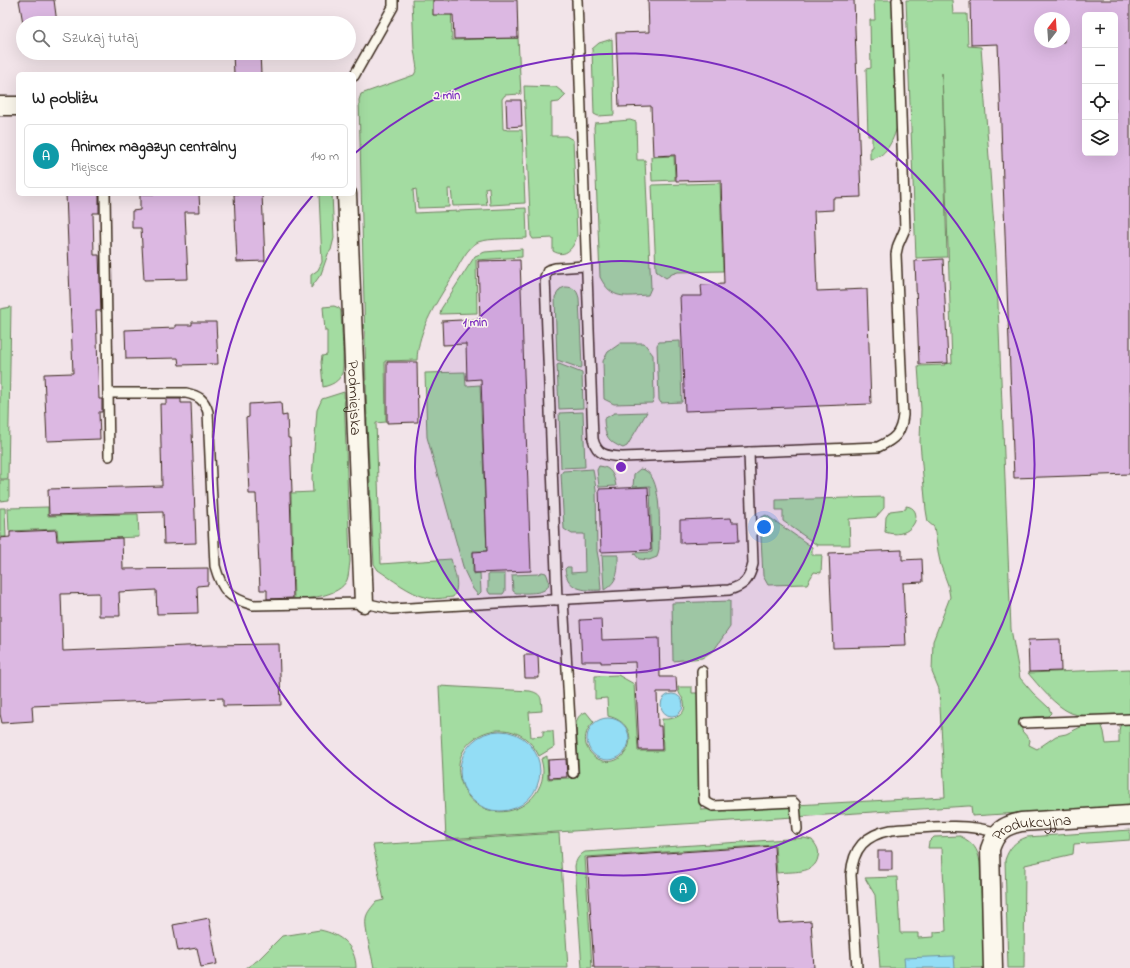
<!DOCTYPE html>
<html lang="pl">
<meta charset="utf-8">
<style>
:root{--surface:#fff;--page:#f6f6f6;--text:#222;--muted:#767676;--line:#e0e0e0;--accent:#0f766e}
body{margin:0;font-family:"Indie Flower",sans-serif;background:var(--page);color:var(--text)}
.controls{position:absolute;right:12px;top:12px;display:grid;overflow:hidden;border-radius:6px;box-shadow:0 4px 16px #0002}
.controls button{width:36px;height:36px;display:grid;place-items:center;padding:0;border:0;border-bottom:1px solid var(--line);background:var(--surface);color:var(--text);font:20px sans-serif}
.compass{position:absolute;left:1034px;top:12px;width:36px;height:36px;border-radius:50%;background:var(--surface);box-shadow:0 4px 16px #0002;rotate:17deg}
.you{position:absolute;left:764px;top:527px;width:14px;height:14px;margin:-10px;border:3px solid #fff;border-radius:50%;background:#1a73e8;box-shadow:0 0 0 6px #1a73e833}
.badge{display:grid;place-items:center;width:26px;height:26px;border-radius:50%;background:var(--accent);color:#fff;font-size:13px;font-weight:700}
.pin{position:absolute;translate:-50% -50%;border:2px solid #fff;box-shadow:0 1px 4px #0006}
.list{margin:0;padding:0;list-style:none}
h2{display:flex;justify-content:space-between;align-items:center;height:52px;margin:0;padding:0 16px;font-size:17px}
h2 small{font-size:13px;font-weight:400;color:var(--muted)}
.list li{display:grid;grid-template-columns:26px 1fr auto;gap:12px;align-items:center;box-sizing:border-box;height:64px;margin:0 8px 8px;padding:0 8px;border:1px solid var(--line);border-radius:6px}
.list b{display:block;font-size:15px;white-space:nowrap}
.list p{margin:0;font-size:13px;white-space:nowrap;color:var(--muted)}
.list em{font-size:13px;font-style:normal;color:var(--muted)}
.icon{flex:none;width:22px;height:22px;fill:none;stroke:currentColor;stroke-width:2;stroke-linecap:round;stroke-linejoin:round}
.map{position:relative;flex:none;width:1130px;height:968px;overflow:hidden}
.search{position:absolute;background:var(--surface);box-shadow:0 4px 16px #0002;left:16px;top:16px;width:340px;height:44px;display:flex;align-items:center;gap:10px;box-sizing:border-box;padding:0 14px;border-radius:22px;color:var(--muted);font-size:15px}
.panel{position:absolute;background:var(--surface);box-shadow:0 4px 16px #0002;left:16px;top:72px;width:340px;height:124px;border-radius:6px}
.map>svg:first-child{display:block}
.green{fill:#a3dca1;stroke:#6f8360}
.water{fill:#93ddf5;stroke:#70959f}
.building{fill:#dcb8e2;stroke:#3b2a1e;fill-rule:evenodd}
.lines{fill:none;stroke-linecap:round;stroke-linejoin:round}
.service-casing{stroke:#3b2a1e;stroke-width:12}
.minor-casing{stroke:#3b2a1e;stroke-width:21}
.service{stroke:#fbf7ec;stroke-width:9}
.minor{stroke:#fbf7ec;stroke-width:18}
.ring{fill:none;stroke:#7b2cbf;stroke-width:2}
.labels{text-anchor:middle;stroke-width:3;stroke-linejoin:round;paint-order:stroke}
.street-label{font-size:16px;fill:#3b2a1e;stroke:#fbf7ec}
.centre{fill:#7b2cbf;stroke:#fbf7ec;stroke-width:2}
.ring-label{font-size:12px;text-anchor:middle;font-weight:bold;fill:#7b2cbf;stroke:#fbf7ec;stroke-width:3;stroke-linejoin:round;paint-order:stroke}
</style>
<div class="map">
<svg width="1130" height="968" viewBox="0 0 1130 968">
<rect width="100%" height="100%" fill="#f2e4e9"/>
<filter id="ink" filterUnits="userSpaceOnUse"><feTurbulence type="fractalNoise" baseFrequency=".025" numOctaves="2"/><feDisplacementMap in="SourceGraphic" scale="8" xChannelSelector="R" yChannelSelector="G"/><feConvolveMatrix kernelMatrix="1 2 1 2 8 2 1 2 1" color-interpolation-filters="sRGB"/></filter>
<g filter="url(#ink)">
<g class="green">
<path d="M412 0H451L452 40 518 38 521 94 505 95 502 99 503 129 508 130H522L525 203 490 205 489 187 485 188 487 205 453 206 451 189H448L449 207 418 208 416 189 413 190 415 213 526 208 527 238C515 239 489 238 478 242 467 248 460 263 454 274 438 300 418 329 417 360L385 361 386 422 376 423 381 564 451 559C454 571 461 586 453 597 444 598 434 600 425 597 411 594 390 578 378 570L374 564 367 423 359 100 361 94 414 75 417 69 414 49Z"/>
<path d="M874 0H892L897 127C893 140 886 158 870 159V148L872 147V136H868L866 69 871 68 870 20H875Z"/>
<path d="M906 0H952L953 14H967L968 46 981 47 996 255 1011 629 1020 678 1033 693 1049 708 1051 713 1048 716 1022 718V731L1030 740 1029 745 1037 749 1056 736 1066 734 1085 725 1098 724 1102 726 1104 732 1106 744 1119 743V731L1120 726 1122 723H1130V806L972 816 971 806H968L446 839 439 686 530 691C543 694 541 699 542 711L529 712 531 737 543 736V731H553L554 747 539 756C514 704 440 738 463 787 468 799 477 807 489 810 514 818 543 798 543 771 543 767 542 763 541 759L547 756 548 779 569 778V775H579L576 725C577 717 579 715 586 712L594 722C587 728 584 736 586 745 588 750 592 756 598 759 626 773 648 726 608 716L607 698 595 699V676L618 675 634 684 638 751H663L662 719C672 720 688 716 684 702 682 695 679 697 678 687H692V693H698L701 810 945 797 939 689 932 672 933 641 950 597 948 585 941 566 939 557 934 527 928 522 926 510 920 442 921 409 918 366 945 365V364L952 363 942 73 947 257 916 258Z"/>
<polygon points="612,39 614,115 598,116 594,114 592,49 599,43"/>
<path d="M524 86 556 87 566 95 559 102 551 103V136H566L573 140 577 236C574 247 566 259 553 251V238L533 239 531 236Z"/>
<path d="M630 120 636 122 637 160H645L651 288 648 295C625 296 612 301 600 277L594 127 595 123Z"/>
<polygon points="674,156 675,180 652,181 651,157"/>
<polygon points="720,183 723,271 678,272 672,274 666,278 657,272 656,269 652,185"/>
<polygon points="319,194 332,194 334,238 331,250 328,254 321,274 311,288 311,275 318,270 322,262"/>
<polygon points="522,249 522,257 476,260 477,313 440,314 441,309 475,256 485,252"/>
<path d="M565 287C574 287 577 290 579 298L582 367 580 368 557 360 555 297 560 289Z"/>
<path d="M334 306 339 308 341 311C341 321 345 367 342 373 339 382 331 385 323 387L321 362 322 356 327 355V331H325L323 307Z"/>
<polygon points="11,307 8,479 0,479 0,309"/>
<polygon points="680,341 682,402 661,403 659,400 657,345 659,342"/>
<polygon points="621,343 644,343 653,355 654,399 652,403 614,404 604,399 603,361 608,352"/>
<polygon points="559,364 582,373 583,408 559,409 557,365"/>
<polygon points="465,372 466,386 480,385 487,551 473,551 473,574 480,573 481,592 478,595 473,589 464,570 427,437 425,373"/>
<path d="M344 392 350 561C349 568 349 575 347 580 340 596 308 599 294 599L291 493 313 492 312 478 317 410 322 399Z"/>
<polygon points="583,412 585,467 561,468 559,413"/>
<path d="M647 412 627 446 623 448C607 441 605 436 604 419L614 413Z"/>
<path d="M599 466C611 467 614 475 616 486L599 487 597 470Z"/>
<path d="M593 469 596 489 597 551 599 562 601 590C584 591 567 590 565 569L567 567H571V573L585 572 584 534H572L564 529 561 474 563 471Z"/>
<path d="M640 469C664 470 659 532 659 549L657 557 649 560 639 559 634 553 652 552 650 486 633 487 634 474Z"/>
<polygon points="0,480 9,480 9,500 0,501"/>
<polygon points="884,497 884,508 876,517 849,519 850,545 817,545 783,521 783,510 776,510 776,500"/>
<path d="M906 506C926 508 914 542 885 532L886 517 890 511 906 509Z"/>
<polygon points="48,507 48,516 138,514 139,537 58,540 57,529 9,531 8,508"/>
<polygon points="0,508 5,508 6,537 0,537"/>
<polygon points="766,515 812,547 812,555 822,555 821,573 814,572 807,584 768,585 763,576 760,518"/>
<path d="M602 555H618C618 570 619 581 604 590Z"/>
<path d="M542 572 546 573C558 596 529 593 516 593L513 591 512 575 538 574Z"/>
<polygon points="488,574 505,574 505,591 503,594 490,594 488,591"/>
<polygon points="730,601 730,627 714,650 702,658 673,661 672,603"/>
<path d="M1130 669V714C1116 715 1083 718 1071 713 1055 706 1039 686 1028 673Z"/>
<path d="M1130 830V840L1074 844 1073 854 1025 865 1024 968H1008L1005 860C1009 848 1015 841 1027 837Z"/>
<path d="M559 833 568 968H374C372 956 364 929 366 918 367 912 372 907 376 902L384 900 373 845Z"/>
<path d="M960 836C973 843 978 848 980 863L984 968H880L875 895 865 878 897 877 900 933H918V938L934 937V932L946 931 942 848H928L929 842 934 837Z"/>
<path d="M804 838 812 840C816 845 820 850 818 857 815 875 791 871 777 873L775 845 585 857 592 968H582L575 866C576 860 579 855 585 852Z"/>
<path d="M320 930C340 934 356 946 356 968H246L258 960 282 936Z"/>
</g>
<g class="water">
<circle cx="672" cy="705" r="11"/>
<circle cx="608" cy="739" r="21"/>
<circle cx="500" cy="771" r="40"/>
<polygon points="954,956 955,968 905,968 904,958"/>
</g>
<g class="building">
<polygon points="19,0 54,0 57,23 23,23"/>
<polygon points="433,0 517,0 518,38 454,39 453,15 433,15"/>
<polygon points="648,0 854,0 861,197 833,198 833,210 814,211 817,291 867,289 871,404 685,411 680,296 702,296 701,285 724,284 721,180 676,181 675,155 653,156 651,106 619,107 616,33 649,32"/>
<path d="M970 0H1130V474L1014 478 998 44 971 45ZM1085 15H1115V153H1085ZM1040 18H1064V42H1040Z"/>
<polygon points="233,53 260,53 261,74 234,74"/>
<polygon points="506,100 521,100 522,126 507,127"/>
<polygon points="66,194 99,194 99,213 93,213 94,255 99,255 101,311 96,311 99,399 102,399 102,412 99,412 100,439 47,441 44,374 73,373"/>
<polygon points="140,194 199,194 200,212 185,212 188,279 144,280 141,228 132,228 132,211 140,210"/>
<polygon points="234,194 262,194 265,261 237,262"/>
<polygon points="943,259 948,363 919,364 915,261"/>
<polygon points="520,260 531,571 474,573 473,552 487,551 481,379 467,380 466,344 443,345 442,321 480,319 478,261"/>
<polygon points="192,322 216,322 218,364 179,365 178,358 126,359 125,330 175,328 175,325 192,325"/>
<polygon points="387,362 417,362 418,422 387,423"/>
<polygon points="166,399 181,399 181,403 191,403 196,543 164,544 163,512 49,515 48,489 162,486 160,404 166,404"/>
<polygon points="281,402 282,416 287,415 288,438 290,438 292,492 290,492 293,598 267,599 267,590 260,590 256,494 249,494 246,418 249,417 249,404"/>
<polygon points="648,487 651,550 601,552 599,489"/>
<polygon points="731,518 732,522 738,522 739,541 680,543 680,520"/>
<polygon points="56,530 57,541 122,538 123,569 208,568 208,585 197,586 198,613 157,614 156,590 119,592 120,616 99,616 99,593 61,594 63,651 210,645 279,644 281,705 223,706 223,698 32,706 33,721 2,723 0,714 0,538 10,537 10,532"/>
<polygon points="902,550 902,560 922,559 923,582 903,583 906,646 833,648 829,553"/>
<polygon points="601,619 602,640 659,638 660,677 676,677 677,692 657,692 658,726 661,726 662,750 639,750 635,662 601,663 601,661 582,661 580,620"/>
<polygon points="1060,639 1061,671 1029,672 1028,640"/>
<polygon points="524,655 538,655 539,678 525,678"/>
<polygon points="566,759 567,777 549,778 548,760"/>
<polygon points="774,846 779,923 811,921 814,968 594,968 587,858"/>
<rect x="878" y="851" width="14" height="19"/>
<polygon points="209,918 217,964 201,967 197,948 178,951 173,925"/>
</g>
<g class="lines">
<g class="service-casing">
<g id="service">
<path d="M577 0 593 439C597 456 608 456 623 457L878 447C895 439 901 434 903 415L896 254 898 245 905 229 897 0"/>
<polyline points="354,76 393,7 393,0"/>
<polyline points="105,194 109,456"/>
<path d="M108 393H186C199 396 204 399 208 412L215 566C222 591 229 598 253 605L364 603 392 609 729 590C745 585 749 580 753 564L749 452"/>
<polyline points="557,600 545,277 548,270 555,268 585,266"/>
<polyline points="563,600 573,773"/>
<polyline points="702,671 704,801 713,806 793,802 795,804 797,829"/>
<polyline points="1024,723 1130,719"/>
<path d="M857 968 851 875C853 848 865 835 891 830 926 828 963 822 998 833"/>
</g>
</g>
<g class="minor-casing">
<g id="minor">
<polyline points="0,106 18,106"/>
<path id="s1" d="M347 194 364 603"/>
<path id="s2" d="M993 968 990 849C996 831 1003 826 1021 822L1130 815"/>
</g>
</g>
<use href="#service" class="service"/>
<use href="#minor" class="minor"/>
</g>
</g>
<circle cx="621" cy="467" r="206" fill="#7b2cbf" fill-opacity=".12"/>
<g class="ring">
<circle cx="621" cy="467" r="206"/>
<path d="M354 154A411 411 0 1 1 313 195"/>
</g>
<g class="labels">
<g class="street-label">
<text dy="6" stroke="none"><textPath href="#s1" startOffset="204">Podmiejska</textPath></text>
<text dy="6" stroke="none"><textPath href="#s2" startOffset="172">Produkcyjna</textPath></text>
</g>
</g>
<circle cx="621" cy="467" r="6" class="centre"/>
<g class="ring-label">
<text x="447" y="99">2 min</text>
<text x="475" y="326">1 min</text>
</g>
</svg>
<div class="controls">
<button>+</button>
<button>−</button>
<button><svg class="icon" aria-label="locate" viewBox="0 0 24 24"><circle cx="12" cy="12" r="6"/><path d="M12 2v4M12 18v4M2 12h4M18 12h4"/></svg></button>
<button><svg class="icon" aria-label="layers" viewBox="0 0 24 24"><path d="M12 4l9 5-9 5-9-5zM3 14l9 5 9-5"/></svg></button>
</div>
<svg class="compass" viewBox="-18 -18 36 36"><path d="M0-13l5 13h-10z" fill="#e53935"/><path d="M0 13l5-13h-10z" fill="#767676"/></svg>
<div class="you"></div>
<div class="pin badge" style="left:683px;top:889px;background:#0f9aa8">A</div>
<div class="search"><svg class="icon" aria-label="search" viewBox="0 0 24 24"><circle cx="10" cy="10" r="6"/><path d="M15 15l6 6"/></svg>Szukaj tutaj</div>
<section class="panel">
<h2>W pobliżu<small></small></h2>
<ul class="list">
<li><span class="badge" style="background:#0f9aa8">A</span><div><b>Animex magazyn centralny</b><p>Miejsce</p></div><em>140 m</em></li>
</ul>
</section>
</div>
